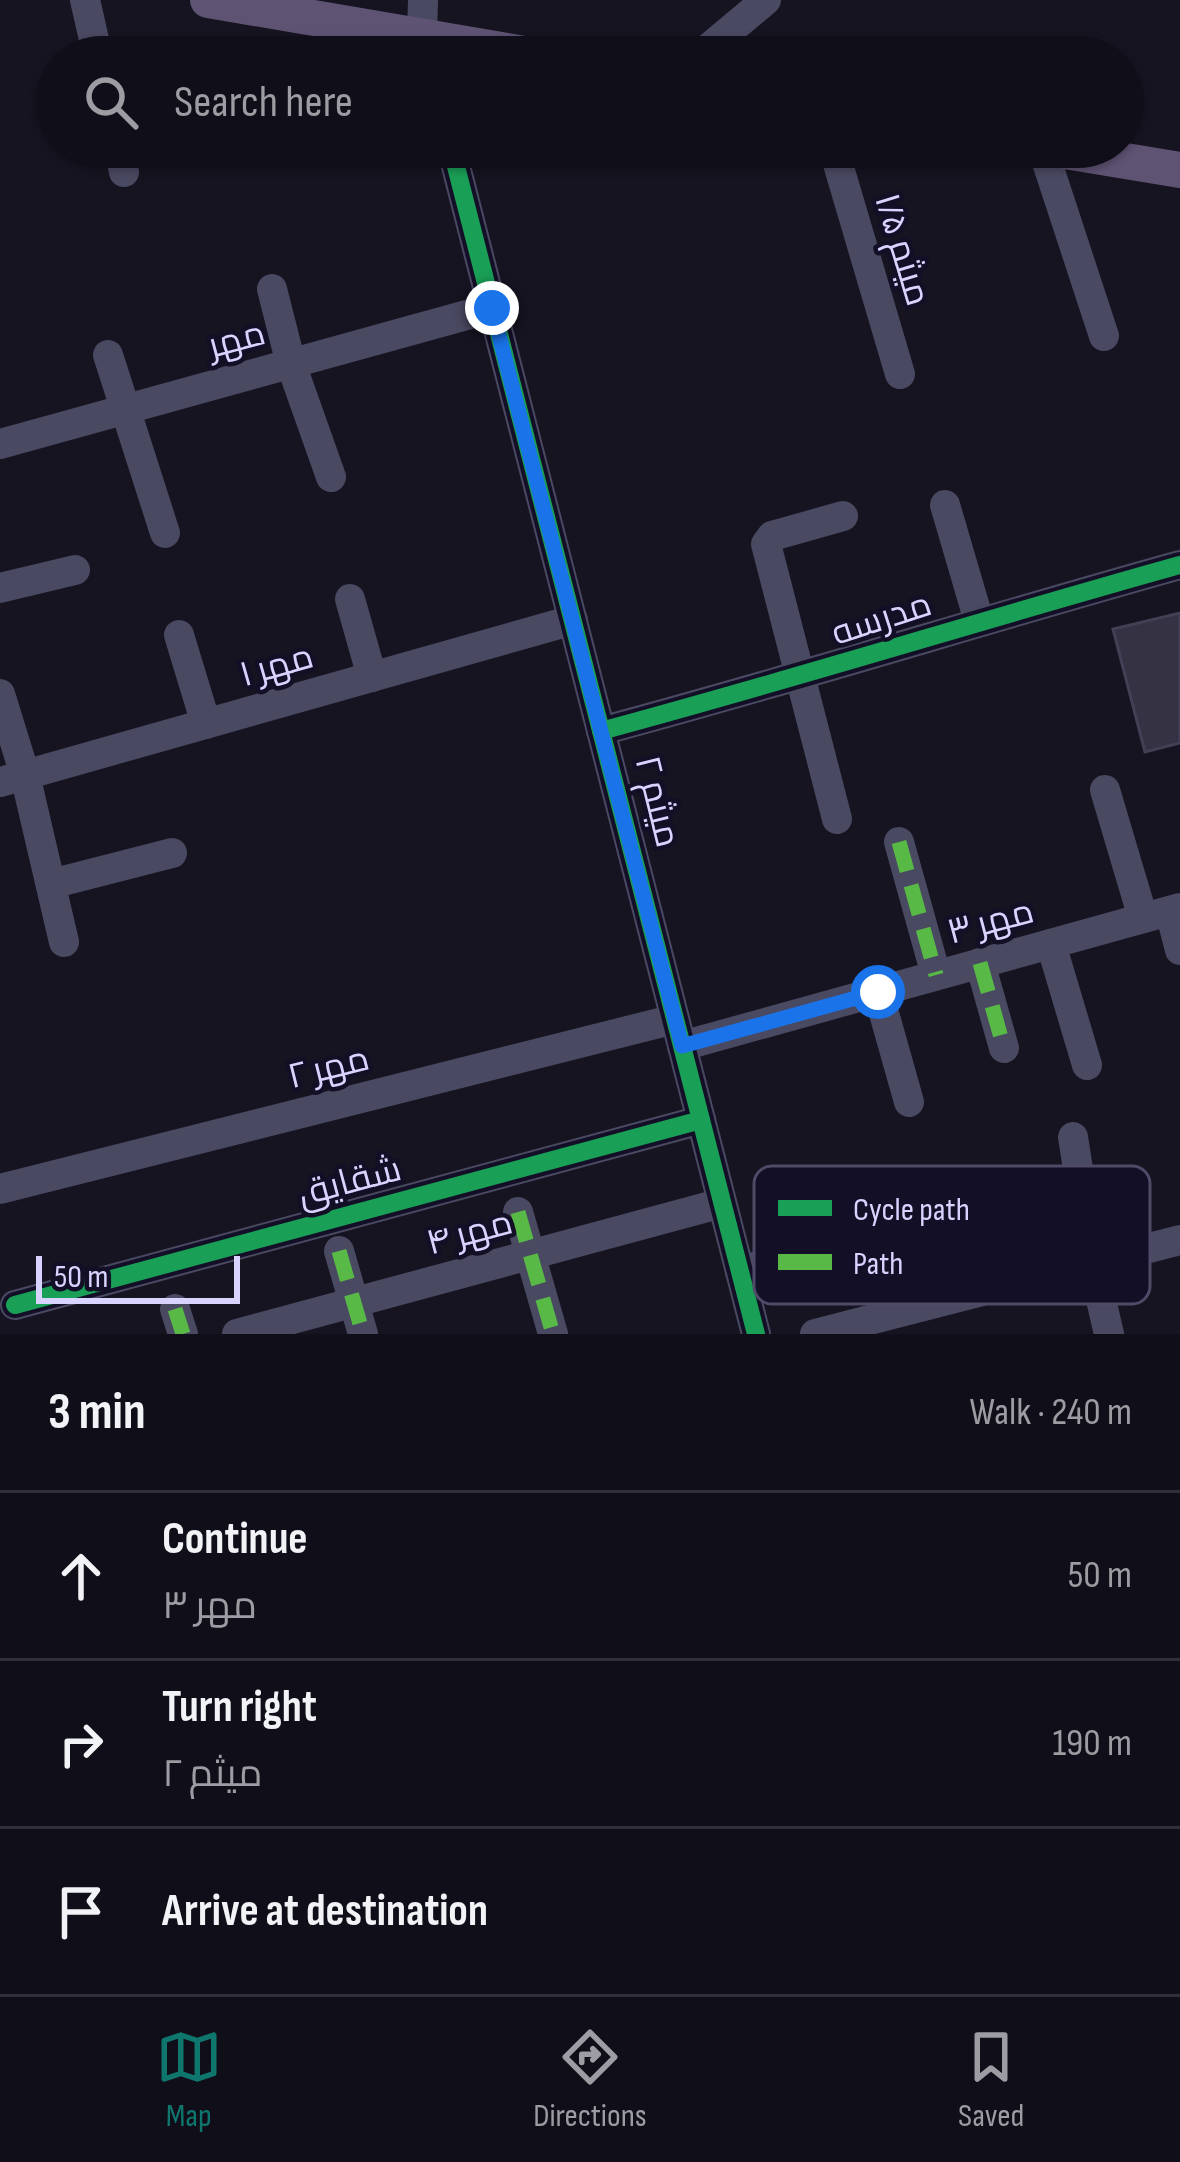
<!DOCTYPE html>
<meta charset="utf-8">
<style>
:root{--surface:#100f19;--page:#191822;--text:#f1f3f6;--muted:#9c9ca2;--line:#302f38;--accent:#0f766e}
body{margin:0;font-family:"Sofia Sans Condensed",Cairo,sans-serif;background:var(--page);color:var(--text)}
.scale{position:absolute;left:36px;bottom:30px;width:204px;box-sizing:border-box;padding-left:12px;border:6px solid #d9d4ff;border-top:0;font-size:33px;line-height:42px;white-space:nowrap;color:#d9d4ff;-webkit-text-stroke:9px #130f26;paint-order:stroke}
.stop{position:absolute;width:36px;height:36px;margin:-27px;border:9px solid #1a73e8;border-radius:50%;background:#fff}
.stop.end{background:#1a73e8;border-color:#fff;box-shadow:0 3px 12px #0008}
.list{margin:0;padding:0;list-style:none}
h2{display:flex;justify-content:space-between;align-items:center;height:156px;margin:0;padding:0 48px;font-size:51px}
h2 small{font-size:39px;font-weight:400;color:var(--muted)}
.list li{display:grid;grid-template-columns:78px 1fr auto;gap:36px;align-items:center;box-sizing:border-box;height:168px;padding:0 48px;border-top:3px solid var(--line)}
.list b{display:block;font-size:45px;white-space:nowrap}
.list p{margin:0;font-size:39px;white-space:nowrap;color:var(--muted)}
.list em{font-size:39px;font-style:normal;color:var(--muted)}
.icon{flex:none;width:66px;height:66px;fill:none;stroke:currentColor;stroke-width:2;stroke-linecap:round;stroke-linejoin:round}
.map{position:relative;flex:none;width:1180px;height:1334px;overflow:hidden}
.search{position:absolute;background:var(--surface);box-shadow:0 3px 9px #0004;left:36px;right:36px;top:36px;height:132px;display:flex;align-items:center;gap:30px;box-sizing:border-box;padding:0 42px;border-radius:66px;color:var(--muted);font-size:45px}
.sheet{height:660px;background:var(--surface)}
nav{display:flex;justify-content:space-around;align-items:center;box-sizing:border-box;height:168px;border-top:3px solid var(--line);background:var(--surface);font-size:33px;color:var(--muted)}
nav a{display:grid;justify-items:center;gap:6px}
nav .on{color:var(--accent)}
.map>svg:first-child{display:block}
.building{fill:#343243;stroke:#433f54;stroke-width:3}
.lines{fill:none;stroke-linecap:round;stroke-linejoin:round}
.minor{stroke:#4a4962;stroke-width:30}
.major{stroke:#5e5373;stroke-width:36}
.quiet{stroke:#58b947;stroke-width:15;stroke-dasharray:30 15;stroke-linecap:butt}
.cycleway-casing{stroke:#130f26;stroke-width:26}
.cycleway{stroke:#1a9f57;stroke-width:18}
.route{stroke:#1a73e8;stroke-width:15}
.labels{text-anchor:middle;stroke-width:9;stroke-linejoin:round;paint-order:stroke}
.street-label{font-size:36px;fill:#d9d4ff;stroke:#130f26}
.key{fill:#130f26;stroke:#4e4a67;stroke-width:3}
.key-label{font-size:33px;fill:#d9d4ff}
</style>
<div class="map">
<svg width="1180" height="1334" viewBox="0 0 1180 1334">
<rect width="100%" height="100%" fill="#161421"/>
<polygon class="building" points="1180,613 1180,743 1145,752 1113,629"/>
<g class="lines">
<g class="minor">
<polyline points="85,0 98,57"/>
<polyline points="423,0 422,37 427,57"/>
<polyline points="698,57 766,0"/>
<polyline points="119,147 124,172"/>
<polyline points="451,147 756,1334"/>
<polyline points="833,147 900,374"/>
<polyline points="1042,147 1104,336"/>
<polyline points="272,289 291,364 331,477"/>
<polyline points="108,355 165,533"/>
<polyline points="0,444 492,308"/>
<polyline points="945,505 979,621"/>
<polyline points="0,588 75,570"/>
<polyline points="350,599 372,677"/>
<polyline points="179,635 206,724"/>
<polyline points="0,694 25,775 64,942"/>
<path d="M601 731C795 679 986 619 1180 565"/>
<polyline points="0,782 573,620"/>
<polyline points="1105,790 1143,918"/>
<polyline points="837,819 766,544 772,536 843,516"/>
<polyline points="899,842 936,975"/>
<polyline points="51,884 172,853"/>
<polyline points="1170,911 1180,950"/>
<polyline points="1051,944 1087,1065"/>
<polyline points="980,963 1004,1048"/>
<polyline points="878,992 909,1102"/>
<polyline points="682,1046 1180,908"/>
<polyline points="1073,1137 1093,1265 1109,1334"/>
<polyline points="0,1189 675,1019"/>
<polyline points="518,1212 553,1334"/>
<polyline points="339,1251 363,1334"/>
<polyline points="740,1271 988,1204"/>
<polyline points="15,1305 701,1120"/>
<polyline points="175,1309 183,1334"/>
<polyline points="237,1334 722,1203"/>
<polyline points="815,1334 1180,1240"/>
</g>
<g class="major">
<polyline points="208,0 542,57"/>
<polyline points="1041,147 1180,170"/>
</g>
<g class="quiet">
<polyline points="899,842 936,975"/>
<polyline points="980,963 1004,1048"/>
<polyline points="518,1212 553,1334"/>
<polyline points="339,1251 363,1334"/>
<polyline points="175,1309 183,1334"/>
</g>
<g class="cycleway-casing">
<g id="cycleway">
<polyline points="451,147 756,1334"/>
<path d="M601 731C795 679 986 619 1180 565"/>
<polyline points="15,1305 701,1120"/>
</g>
</g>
<use href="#cycleway" class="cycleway"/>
</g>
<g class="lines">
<polyline class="route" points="492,308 682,1046 878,992"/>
</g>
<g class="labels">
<g class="street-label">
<text transform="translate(904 249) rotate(73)" y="13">میثم ۱/۵</text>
<text transform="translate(236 338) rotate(-15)" y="13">مهر</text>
<text transform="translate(881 617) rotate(-18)" y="13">مدرسه</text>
<text transform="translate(276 664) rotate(-16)" y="13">مهر ۱</text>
<text transform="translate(659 801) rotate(76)" y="13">میثم ۲</text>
<text transform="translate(990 920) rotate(-15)" y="13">مهر ۳</text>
<text transform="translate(328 1066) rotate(-14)" y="13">مهر ۲</text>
<text transform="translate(349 1180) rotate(-15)" y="13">شقایق</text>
<text transform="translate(469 1231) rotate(-15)" y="13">مهر ۴</text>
</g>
</g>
<rect x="754" y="1166" width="396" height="138" rx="18" class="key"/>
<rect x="778" y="1200" width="54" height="16" fill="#1a9f57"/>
<rect x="778" y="1254" width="54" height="16" fill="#58b947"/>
<g class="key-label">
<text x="853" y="1220">Cycle path</text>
<text x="853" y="1274">Path</text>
</g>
</svg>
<div class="scale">50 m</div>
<div class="stop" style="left:878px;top:992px"></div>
<div class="stop end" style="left:492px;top:308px"></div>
<div class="search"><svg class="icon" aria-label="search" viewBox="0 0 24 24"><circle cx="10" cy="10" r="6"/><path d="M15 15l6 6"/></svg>Search here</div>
</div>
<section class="sheet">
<h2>3 min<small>Walk · 240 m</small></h2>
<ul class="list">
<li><svg class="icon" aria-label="ahead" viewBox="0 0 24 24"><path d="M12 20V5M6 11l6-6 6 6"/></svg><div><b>Continue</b><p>مهر ۳</p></div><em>50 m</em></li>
<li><svg class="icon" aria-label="right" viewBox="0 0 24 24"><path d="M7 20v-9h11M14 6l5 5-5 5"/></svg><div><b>Turn right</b><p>میثم ۲</p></div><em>190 m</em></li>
<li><svg class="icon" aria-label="arrive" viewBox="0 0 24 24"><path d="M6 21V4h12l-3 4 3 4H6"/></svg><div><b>Arrive at destination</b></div></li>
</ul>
</section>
<nav>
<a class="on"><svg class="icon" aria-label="map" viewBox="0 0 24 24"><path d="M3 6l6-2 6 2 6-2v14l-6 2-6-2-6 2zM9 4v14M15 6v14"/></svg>Map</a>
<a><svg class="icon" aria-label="directions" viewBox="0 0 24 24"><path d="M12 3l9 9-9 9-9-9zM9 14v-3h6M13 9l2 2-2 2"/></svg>Directions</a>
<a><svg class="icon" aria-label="saved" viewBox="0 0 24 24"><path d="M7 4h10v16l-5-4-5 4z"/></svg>Saved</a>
</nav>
